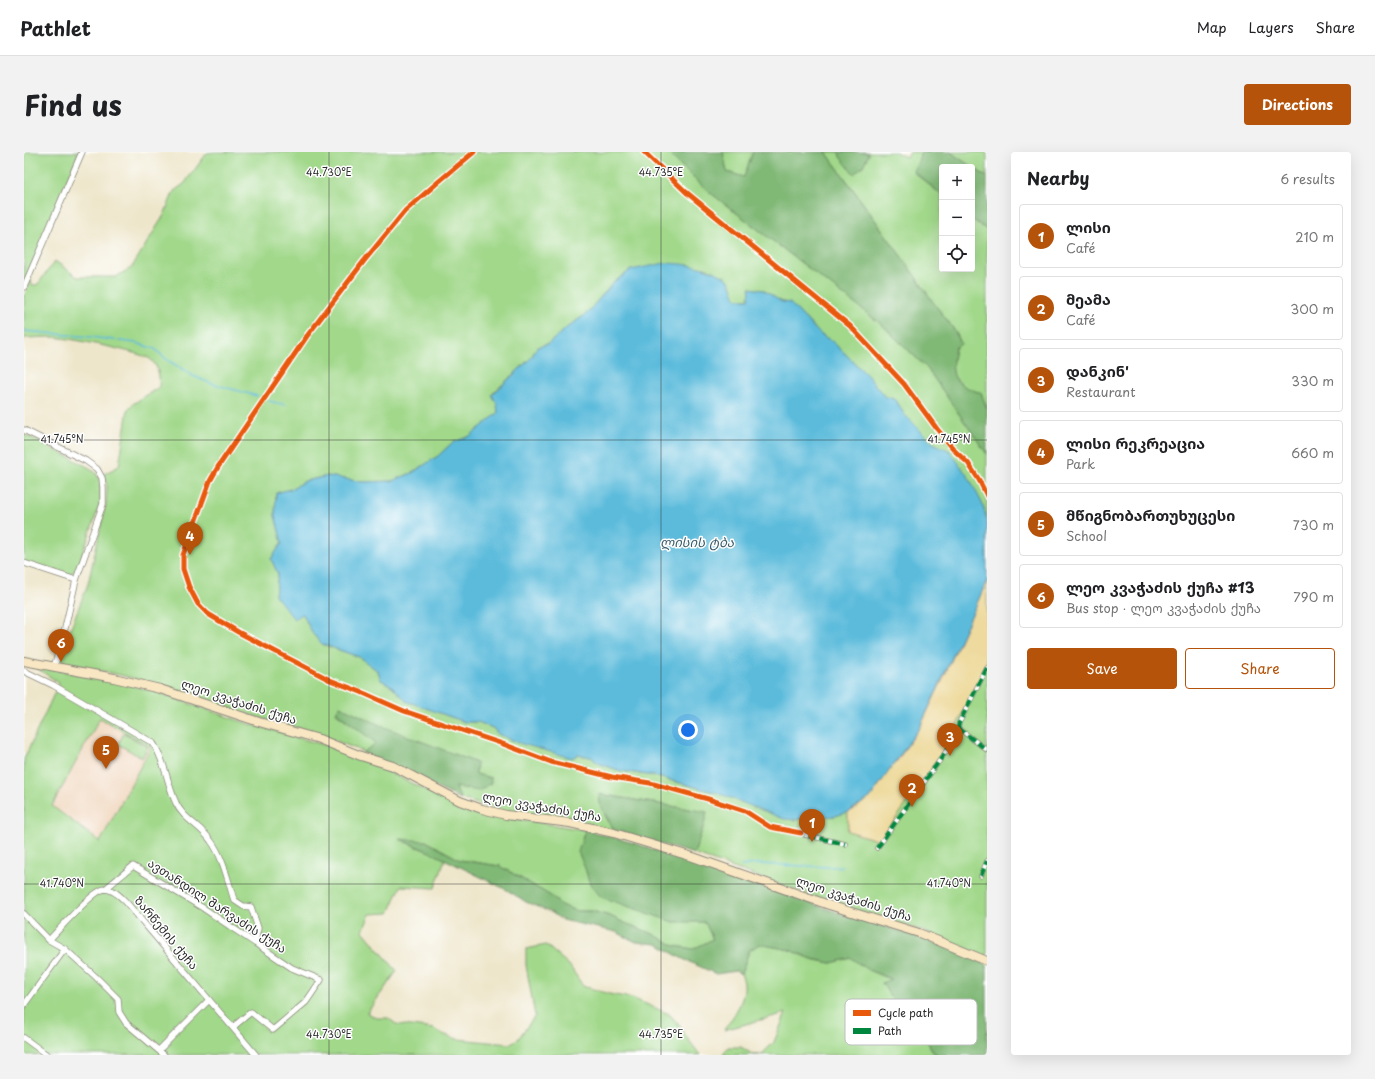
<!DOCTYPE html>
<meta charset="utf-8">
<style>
:root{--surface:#fff;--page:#f2f2f2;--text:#202124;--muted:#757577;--line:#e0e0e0;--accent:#b45309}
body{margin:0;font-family:"Playpen Sans","Noto Sans Georgian",sans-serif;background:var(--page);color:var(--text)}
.controls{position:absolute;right:12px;top:12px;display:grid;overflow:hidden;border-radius:4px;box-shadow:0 4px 16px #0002}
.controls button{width:36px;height:36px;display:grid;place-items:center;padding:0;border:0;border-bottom:1px solid var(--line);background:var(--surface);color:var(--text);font:20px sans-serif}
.you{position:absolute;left:664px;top:578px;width:14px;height:14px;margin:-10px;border:3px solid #fff;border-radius:50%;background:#1a73e8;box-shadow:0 0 0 6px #1a73e833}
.badge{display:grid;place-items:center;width:26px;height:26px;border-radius:50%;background:var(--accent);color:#fff;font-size:13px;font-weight:700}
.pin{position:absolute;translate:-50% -33px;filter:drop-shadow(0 1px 2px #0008)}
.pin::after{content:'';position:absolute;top:21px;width:14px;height:12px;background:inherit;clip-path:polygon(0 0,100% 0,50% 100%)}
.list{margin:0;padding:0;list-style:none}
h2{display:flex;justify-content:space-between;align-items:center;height:52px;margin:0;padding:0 16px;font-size:17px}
h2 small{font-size:13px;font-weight:400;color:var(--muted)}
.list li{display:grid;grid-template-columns:26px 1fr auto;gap:12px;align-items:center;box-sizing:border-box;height:64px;margin:0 8px 8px;padding:0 8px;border:1px solid var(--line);border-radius:4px}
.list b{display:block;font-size:15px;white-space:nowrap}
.list p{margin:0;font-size:13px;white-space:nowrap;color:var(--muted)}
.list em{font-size:13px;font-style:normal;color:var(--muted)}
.actions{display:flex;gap:8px;padding:12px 16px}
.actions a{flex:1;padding:9px 0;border:1px solid var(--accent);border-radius:4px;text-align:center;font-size:14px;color:var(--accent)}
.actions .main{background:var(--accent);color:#fff}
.icon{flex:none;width:22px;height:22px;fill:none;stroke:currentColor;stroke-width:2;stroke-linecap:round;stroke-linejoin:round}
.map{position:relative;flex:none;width:963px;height:903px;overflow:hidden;border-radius:4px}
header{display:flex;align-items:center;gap:24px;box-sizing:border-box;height:56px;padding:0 20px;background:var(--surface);border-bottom:1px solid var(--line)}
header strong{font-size:19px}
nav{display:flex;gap:22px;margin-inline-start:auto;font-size:14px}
.intro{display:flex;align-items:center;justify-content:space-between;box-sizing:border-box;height:96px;padding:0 24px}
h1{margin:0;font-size:28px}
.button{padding:10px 18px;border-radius:4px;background:var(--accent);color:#fff;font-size:14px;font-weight:700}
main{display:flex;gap:24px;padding:0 24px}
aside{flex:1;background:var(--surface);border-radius:4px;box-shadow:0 4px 16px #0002}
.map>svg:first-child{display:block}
.built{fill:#f0d6bc}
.green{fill:#a1d88a;stroke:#66825a;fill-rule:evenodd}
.forest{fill:#80b876;stroke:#567250}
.sand{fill:#eeda9e;stroke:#8c8264}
.water{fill:#5cbbdb;stroke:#447383}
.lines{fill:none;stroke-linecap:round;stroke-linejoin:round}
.stream{stroke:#5cbbdb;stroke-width:1.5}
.pedestrian-casing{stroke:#8c887b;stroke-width:5.5}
.minor-casing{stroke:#8c887b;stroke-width:7}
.secondary-casing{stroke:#8c887b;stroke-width:10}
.pedestrian{stroke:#fff;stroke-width:4}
.minor{stroke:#fff;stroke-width:5.5}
.secondary{stroke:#f9e7c3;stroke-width:8}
.quiet{stroke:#00873e;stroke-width:4;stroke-dasharray:8 4;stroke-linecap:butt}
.cycleway-casing{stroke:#fff;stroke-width:8}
.cycleway{stroke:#e8590c;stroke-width:5}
.ticks{fill:none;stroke:#2b2b2b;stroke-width:1;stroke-opacity:0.45}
.labels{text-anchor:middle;stroke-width:3;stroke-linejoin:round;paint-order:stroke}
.street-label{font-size:12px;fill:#2b2b2b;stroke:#fff}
.water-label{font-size:13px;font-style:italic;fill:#3c5d69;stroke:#fff}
.key{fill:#fff;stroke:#bfbfbf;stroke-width:1}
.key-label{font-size:11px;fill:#2b2b2b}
.ticks-label{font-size:10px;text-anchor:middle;fill:#2b2b2b;stroke:#fff;stroke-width:3;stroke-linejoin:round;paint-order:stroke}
</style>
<header>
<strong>Pathlet</strong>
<nav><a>Map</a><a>Layers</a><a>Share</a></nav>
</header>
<div class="intro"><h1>Find us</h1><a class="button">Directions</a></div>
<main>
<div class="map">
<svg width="963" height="903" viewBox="0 0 963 903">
<rect width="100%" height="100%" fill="#fff"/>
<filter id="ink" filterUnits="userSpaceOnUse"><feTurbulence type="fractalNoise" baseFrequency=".025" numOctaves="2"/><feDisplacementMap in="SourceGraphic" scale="8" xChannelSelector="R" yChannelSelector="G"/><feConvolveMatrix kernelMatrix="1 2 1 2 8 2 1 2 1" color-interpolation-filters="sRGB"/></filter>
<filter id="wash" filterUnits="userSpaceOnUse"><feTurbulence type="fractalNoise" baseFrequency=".012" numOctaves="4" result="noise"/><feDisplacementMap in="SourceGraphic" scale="16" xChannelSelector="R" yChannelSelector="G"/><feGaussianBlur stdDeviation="0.9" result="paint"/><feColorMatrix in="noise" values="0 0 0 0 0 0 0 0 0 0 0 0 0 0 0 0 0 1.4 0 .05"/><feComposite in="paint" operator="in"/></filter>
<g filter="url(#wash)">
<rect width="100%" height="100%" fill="#eee6cb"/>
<polygon class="built" points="76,565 127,595 77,690 28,654"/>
<g class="green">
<polygon points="0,0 55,0 0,133"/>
<path d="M190 0H643L684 39 857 172 903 216 963 302V368L958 351 926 300 909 291 880 262 872 248 860 244 844 224 809 190 796 182 766 151 758 150 739 138 726 136 725 147H713L710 143 707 131 703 126 682 116 607 118 590 130 561 163 545 174 524 192 513 195 507 206 468 242 473 252 474 261 446 284 428 291 414 304 388 321 368 329 338 330 304 324 281 329 270 336 252 341 251 364 258 391 247 407 254 422 251 443 279 462 288 481 298 492 335 505 354 519 357 528 368 534 382 549 441 570H454L469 576 474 582 548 606 553 603 567 605 574 611 597 619 630 624 694 641 771 668 781 666 811 664 824 660V679L856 689 922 596 963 511V805L899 779 803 749 670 702 683 660 575 642 581 664 590 678 483 660 437 647 430 635 467 626 452 622 316 554 312 561 353 591 340 600 295 582 239 567 138 533 79 519 61 517 38 512 36 503 64 432 82 351 83 336 82 326 80 322 95 314 104 257 109 252 135 235C136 226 135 214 126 207 119 201 50 187 37 186 25 184 12 186 0 186V145L7 126 8 134 14 132 31 109 53 125H92L108 115 140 63 150 39 160 32 183 1Z"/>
<polygon points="699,0 729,0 720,25 703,20"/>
<path d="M802 0H815L816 5 845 2 840 0H872L883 6 886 0H897L894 10 889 20 918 43V117H948V67L963 78V257L957 241 942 236 930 225 928 213 931 196 937 191C930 173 915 160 905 144 871 95 837 48 802 0Z"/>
<polygon points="926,0 963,0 963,25"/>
<polygon points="0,282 66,316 72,321 76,329 77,349 54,415 52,419 44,423 0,410"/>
<path d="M10 514 85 528 129 539 222 571 304 594 354 615 437 655 469 663 561 678V716L566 732 668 770H681L689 788 669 797 651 794 627 781 601 771 586 764 568 759H552L537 753 527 744 476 714 436 708 402 689 381 690 408 701 421 707 411 736 377 734 365 761 346 762 339 779 373 819 343 861 352 866H364L372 872 410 877 416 881 433 887 485 892 494 887 511 864 502 813V797L522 793 545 813 559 834 585 842 608 846 645 862 657 875 661 883 676 903H0V607L35 531ZM76 566 127 595 76 690 28 654Z"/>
<polygon points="100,581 124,595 118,606 94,592"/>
<path d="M735 792 766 798 788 807 807 811 827 806 844 818 868 828 878 863 898 879 909 900 915 903H699L704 895H717L730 903H737L750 890 762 861 700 878C711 862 727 841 717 822L725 799Z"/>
</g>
<g class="forest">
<path d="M643 0H699L703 20 720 25 729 0H802C836 48 871 95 905 144 915 160 930 173 937 192L931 196C925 226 929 231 957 241L963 257V302L903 216 857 172 684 39Z"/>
<polygon points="815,0 840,0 845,2 839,14 830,22 816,5"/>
<polygon points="897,0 926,0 948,15 918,15 918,43 889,19 894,10"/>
<polygon points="948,15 963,25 963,78 948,67"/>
<polygon points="316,554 358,574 453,611 452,622 467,626 467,631 455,639 431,635 437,647 338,601 352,591 312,560"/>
<polygon points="575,642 683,660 680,673 670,702 590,678 576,653"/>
<polygon points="561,678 610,691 821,763 882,781 927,797 963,813 963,903 915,903 909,900 898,879 878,863 858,831 867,827 844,818 827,806 807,811 788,807 766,798 735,792 725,799 717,822 712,819 692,822 657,806 633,792 612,790 592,780 538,768 528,761 502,750 483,738 408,701 375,687 402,689 436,708 476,714 527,744 537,753 552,759 568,759 586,764 601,771 627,781 651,794 669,797 689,787 681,770 649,770 577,745 566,732 561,716 554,700"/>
</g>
<polygon class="sand" points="963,428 963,511 922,596 856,689 824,679 824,660 835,654 873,609 896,575 920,525"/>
<path class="water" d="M641 111C661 112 675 113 693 121 697 123 701 124 704 128 709 133 709 141 713 147H725L726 136 739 138 758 150 766 151 796 182 809 190 844 224 860 244 872 248 880 262 909 291 926 299 945 326 958 351 963 368V428L955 447 896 575 846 646 824 660 811 664 781 666 771 668 760 667 694 641 630 624 597 619 574 611 567 605 553 603 548 606 495 591 474 582 469 576 454 570H441L382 549 368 534 357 528 354 519 335 505 298 492 288 481 279 462 270 467 251 443 254 422 247 407 258 391 251 363 252 341 270 336 281 329 304 324 338 330 368 329 388 321 414 304 428 291 446 284 474 261 473 252 468 243 507 206 513 195 524 192 545 174 561 163 590 130 607 118Z"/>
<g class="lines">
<g class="stream">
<polyline points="0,179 67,185 112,191 131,197 142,207 169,224 186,231 233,244"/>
<polyline points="245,249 262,253"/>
<polyline points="717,714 731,712 807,715 818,714"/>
</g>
</g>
</g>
<g filter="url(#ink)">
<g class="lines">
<g class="pedestrian-casing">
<g id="pedestrian">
<polyline points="450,0 413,31 381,59 340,109 283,184 194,315 186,329 159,403 159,417 165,435 174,452 184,462 214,480 306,528 337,540 380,559 479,592 527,610 588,625 626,631 713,656 721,659 746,675 821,692"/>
<polyline points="620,0 662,40 826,174 880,232 913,277 932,300 944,311 955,328 963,344"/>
<polyline points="934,576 963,598"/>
<polyline points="853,696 926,594 933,580 935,571 963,516"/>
<polyline points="957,724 963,709"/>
</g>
</g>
<g class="minor-casing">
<g id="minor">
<polyline points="0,135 58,0"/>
<polyline points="0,278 62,309 73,317 78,326 79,335 79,352 52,428 39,485 30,515"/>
<polyline points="0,411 52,428"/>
<path d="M0 519 29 533 129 591C141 608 143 632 152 651 159 667 177 674 187 689 199 705 204 729 210 748L219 754 227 755 234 776 231 790"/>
<polyline points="81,737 109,714 179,756 268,816 297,828 282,850 249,878 227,860 209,875"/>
<polyline points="0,762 25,788 41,797 72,825 94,847 95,860 102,871 140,903"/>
<path d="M25 788C35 778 70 737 81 737 90 737 97 745 102 750L232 903"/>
<polyline points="0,853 41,797"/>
<polyline points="0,886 23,903"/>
<polyline points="135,898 185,848"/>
</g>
</g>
<g class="secondary-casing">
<polyline id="secondary" points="0,509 90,526 136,537 235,570 295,587 337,604 369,614 436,649 458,657 482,663 546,671 590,681 669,705 805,753 895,781 963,809"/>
</g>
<use href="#pedestrian" class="pedestrian"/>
<use href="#minor" class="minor"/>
<use href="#secondary" class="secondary"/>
<g class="quiet">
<polyline points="934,576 963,598"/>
<polyline points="773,681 821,692"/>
<polyline points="853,696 926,594 933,580 935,571 963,516"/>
<polyline points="957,724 963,709"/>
</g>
<g class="cycleway-casing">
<g id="cycleway">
<polyline points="450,0 413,31 381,59 340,109 283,184 194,315 186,329 159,403 159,417 165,435 174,452 184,462 214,480 306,528 337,540 380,559 479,592 527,610 588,625 626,631 684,647 721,659 746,675 777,681"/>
<polyline points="620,0 662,40 826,174 880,232 913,277 932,300 944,311 955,328 963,344"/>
</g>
</g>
<use href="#cycleway" class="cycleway"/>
</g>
</g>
<path class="ticks" d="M305 0V903M637 0V903M0 288H963M0 732H963"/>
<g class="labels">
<g class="street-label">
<text transform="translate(215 550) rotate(18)" y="4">ლეო კვაჭაძის ქუჩა</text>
<text transform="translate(518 655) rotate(10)" y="4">ლეო კვაჭაძის ქუჩა</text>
<text transform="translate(830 747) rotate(18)" y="4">ლეო კვაჭაძის ქუჩა</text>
<text transform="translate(193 754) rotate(33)" y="4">ავთანდილ შარვაძის ქუჩა</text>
<text transform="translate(142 781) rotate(50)" y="4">ზარწემის ქუჩა</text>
</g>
<g class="water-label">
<text x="673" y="395">ლისის ტბა</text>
</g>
</g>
<rect x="821" y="847" width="132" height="46" rx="6" class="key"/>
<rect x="829" y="858" width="18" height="6" fill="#e8590c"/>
<rect x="829" y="876" width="18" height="6" fill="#00873e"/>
<g class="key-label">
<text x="854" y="865">Cycle path</text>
<text x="854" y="883">Path</text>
</g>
<g class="ticks-label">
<text x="305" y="24">44.730°E</text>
<text x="637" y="24">44.735°E</text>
<text x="38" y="291">41.745°N</text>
<text x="925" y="291">41.745°N</text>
<text x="38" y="735">41.740°N</text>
<text x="925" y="735">41.740°N</text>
<text x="305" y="886">44.730°E</text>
<text x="637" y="886">44.735°E</text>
</g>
</svg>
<div class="controls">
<button>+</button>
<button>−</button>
<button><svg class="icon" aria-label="locate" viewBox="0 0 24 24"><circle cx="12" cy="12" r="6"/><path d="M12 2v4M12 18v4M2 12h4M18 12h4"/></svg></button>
</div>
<div class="you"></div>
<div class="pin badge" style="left:788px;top:690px">1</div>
<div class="pin badge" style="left:888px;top:655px">2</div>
<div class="pin badge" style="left:926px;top:604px">3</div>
<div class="pin badge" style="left:166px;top:403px">4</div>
<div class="pin badge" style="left:82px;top:617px">5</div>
<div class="pin badge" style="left:37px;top:510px">6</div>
</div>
<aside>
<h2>Nearby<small>6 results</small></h2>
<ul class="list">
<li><span class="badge">1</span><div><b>ლისი</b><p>Café</p></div><em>210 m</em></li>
<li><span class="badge">2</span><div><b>მეამა</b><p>Café</p></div><em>300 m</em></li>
<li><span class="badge">3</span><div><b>დანკინ'</b><p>Restaurant</p></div><em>330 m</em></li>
<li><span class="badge">4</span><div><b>ლისი რეკრეაცია</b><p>Park</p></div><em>660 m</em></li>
<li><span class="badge">5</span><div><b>მწიგნობართუხუცესი</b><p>School</p></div><em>730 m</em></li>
<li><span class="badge">6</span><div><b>ლეო კვაჭაძის ქუჩა #13</b><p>Bus stop · ლეო კვაჭაძის ქუჩა</p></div><em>790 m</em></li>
</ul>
<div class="actions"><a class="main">Save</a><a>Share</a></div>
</aside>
</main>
